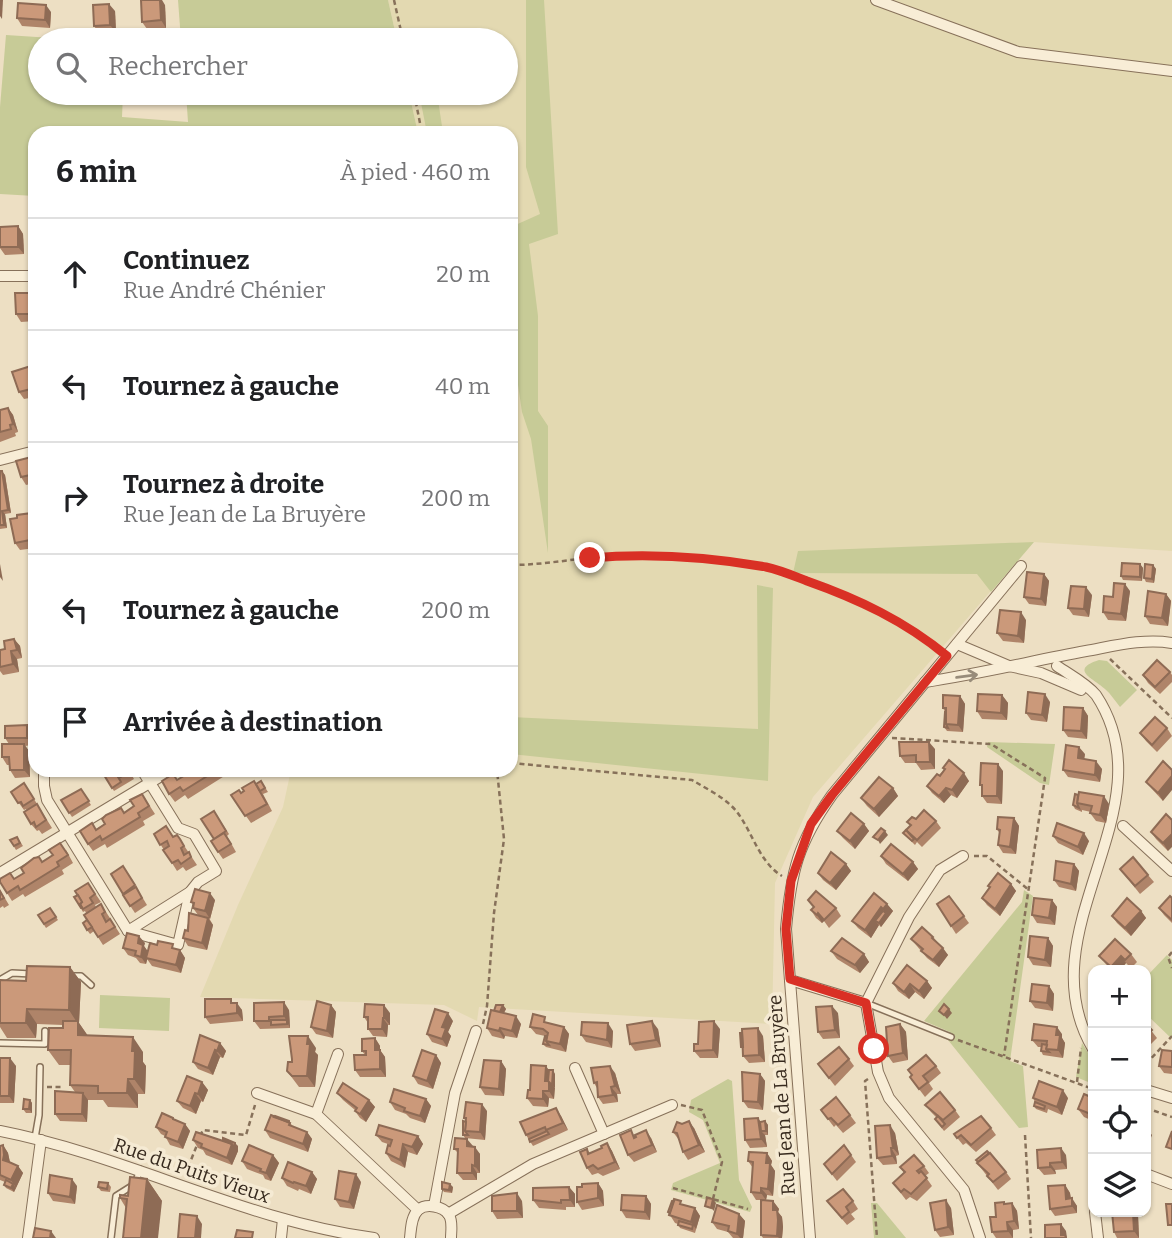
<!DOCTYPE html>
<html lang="fr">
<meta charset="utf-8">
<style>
:root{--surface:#fff;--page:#f6f6f6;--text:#202124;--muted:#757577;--line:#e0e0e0}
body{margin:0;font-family:Bitter,serif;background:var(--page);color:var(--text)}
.controls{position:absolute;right:21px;bottom:21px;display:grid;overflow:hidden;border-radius:14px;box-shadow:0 2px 5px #0004}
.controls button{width:63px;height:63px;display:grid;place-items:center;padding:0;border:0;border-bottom:2px solid var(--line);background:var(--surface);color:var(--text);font:35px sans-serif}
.stop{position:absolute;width:21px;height:21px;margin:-16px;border:5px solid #d93025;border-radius:50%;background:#fff}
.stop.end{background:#d93025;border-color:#fff;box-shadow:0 2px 7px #0008}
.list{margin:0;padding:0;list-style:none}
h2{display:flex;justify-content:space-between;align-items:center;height:91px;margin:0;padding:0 28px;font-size:30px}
h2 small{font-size:23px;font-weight:400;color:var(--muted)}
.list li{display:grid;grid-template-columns:46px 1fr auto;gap:21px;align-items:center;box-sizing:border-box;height:112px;padding:0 28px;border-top:2px solid var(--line)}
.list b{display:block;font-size:26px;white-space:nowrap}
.list p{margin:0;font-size:23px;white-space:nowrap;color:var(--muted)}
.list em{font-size:23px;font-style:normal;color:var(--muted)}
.icon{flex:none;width:38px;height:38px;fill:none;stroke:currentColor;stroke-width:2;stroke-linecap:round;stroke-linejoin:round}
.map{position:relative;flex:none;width:1172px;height:1238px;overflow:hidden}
.search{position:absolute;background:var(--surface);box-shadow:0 2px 5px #0004;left:28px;top:28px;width:490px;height:77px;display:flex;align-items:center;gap:18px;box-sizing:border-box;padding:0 24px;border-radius:38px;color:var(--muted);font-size:26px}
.panel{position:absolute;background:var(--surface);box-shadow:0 2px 5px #0004;left:28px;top:126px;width:490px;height:651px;border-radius:21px}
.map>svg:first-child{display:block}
.farmland{fill:#e3d9b1}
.green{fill:#c7cb97}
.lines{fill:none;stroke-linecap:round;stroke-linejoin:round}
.lane-casing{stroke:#87715a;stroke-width:8}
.street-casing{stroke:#87715a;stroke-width:12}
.path{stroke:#87715a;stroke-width:2.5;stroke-dasharray:5 3.5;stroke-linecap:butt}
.lane{stroke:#f8edd6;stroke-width:5}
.street{stroke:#f8edd6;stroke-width:10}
.wall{fill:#af8469}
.shaded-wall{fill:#8e6b55}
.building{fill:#cb997a;stroke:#8e6b55;stroke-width:2}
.oneway{stroke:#988c7a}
.route{stroke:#d93025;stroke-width:9}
.labels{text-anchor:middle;stroke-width:7;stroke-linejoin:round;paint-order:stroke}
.street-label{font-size:19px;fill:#372a1e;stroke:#f5ead3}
</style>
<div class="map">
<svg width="1172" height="1238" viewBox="0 0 1172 1238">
<rect width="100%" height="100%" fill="#eddfc3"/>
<polygon class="farmland" points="388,0 1172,0 1172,551 1033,542 813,797 775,883 772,1024 479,1007 477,1021 444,1005 200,997 238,905 283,807 291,770 511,770 511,133 418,133 409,93 506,93 506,40 397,40"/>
<g class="green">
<polygon points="178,0 388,0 397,40 181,40"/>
<polygon points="526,0 544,0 558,234 529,244 538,316 538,411 548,426 548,553 531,439 522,412 511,337 511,227 540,214 526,167"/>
<polygon points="6,35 83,40 40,40 40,93 123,93 122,117 188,122 186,93 409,93 418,133 35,133 35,196 0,194 0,107"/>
<polygon points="419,93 437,93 443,133 427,133"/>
<polygon points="1034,542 991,592 977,574 793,573 798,551"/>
<polygon points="757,585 773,588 768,781 511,754 511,717 758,729"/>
<path d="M1099 660 1107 661 1137 690 1120 707C1115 701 1111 694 1105 689 1095 679 1068 670 1099 660Z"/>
<polygon points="988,742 1055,744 1049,785 1040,783 987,747"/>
<polygon points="1024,890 1033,896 1010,1061 1023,1066 1028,1127 1019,1128 948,1040 950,1032 924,1021 1022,902"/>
<polygon points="1167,955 1172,960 1172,1039 1146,1014 1146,977"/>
<polygon points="100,995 170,998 169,1031 99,1028"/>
<polygon points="1082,1043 1093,1061 1093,1084 1076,1077"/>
<polygon points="728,1079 732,1081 739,1180 752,1207 750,1212 671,1190 673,1183 720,1163 703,1120 689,1112 691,1100"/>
<polygon points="871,1203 877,1203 906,1238 874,1238"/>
</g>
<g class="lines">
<g class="lane-casing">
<g id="lane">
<polyline points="70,976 81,976 91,985"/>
<polyline points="0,980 12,973 32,974"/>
<polyline points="866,1003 951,1037"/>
<polyline points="0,1043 45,1044 45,1031"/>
<polyline points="35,1138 39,1115 40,1067"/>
<polyline points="111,1238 116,1196 135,1184 140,1169"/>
</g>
</g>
<g class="street-casing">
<g id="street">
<polyline points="876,0 1018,52 1172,71"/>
<polyline points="0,276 35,276"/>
<polyline points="0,460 35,451"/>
<polyline points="957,644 1009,666 1041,673 1081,690"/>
<path d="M1057 666C1070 675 1086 683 1096 695 1172 809 1023 930 1093 1049"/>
<path d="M925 682C979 674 1032 661 1086 651 1114 646 1144 638 1172 643"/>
<polyline points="44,770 44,786 47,800 128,931 190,892 198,882 216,871 194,834 178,828 142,770"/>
<polyline points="1123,826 1172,871"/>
<polyline points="963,856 940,870 909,917 866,1003 878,1072 889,1098 964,1190 980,1238"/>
<polyline points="0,873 171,770"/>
<polyline points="128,931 178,945 190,892"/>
<polyline points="790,980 866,1003"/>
<polyline points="575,1068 604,1134"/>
<polyline points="1146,1090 1172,1098"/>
<polyline points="257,1093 316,1114 418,1210"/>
<polyline points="316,1114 338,1054"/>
<path d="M0 1131C128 1156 245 1221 374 1238"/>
<polyline points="1146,1174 1172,1184"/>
<polyline points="434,1206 455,1093 476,1031"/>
<polyline points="1095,1212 1098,1238"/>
<polyline points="448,1214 533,1164 672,1105"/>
<polyline points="28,1238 41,1140"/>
<polyline points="281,1238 283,1219"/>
<path d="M410 1238C411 1229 411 1217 418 1210 426 1203 443 1206 449 1215 453 1222 451 1231 451 1238"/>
<path d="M810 1238 786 929C791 871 798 843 832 795L1021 566"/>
</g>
</g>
<g class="path">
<polyline points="394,0 403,40"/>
<polyline points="414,93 422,133"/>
<path d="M511 565C547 565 581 557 617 556 728 552 851 577 938 649"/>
<polyline points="1110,659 1172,718"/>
<polyline points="892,738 991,744 1045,778 1004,1056"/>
<path d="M511 763 692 780C707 789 726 798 737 812 753 833 759 862 782 876"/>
<polyline points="974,856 987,856 1029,890"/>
<polyline points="1172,952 1168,957 1172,968"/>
<polyline points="483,1024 487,1006 494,913 504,839 497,770"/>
<polyline points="958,1040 1093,1089"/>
<polyline points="1146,1064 1172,1036"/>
<polyline points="868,1079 865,1081 877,1238"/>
<polyline points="1077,1082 1081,1048"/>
<polyline points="47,1087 61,1087"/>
<polyline points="681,1105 702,1110 722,1162 713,1199"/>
<polyline points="1146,1108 1172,1117"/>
<polyline points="1025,1135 1031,1238"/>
<polyline points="200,1136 203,1130 246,1135 255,1105"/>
<polyline points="185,1175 197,1145"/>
<polyline points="673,1188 748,1209"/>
</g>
<use href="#lane" class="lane"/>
<use href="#street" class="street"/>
</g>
<g class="wall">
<polygon points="165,5 166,28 147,29 142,22"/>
<polygon points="115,11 116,32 99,33 94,26"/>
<polygon points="51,12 50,28 22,26 17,18"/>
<polygon points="18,226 23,234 24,254 5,255 0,248 0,227"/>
<polygon points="30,293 35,300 35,321 21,322 16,314"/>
<polygon points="31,366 35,371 35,397 24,399 19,392"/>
<polygon points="8,408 13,415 18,432 15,433 16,436 0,442 0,410"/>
<polygon points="35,456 35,483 26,485 21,477"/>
<polygon points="0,471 5,475 11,513 5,514 7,528 0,529"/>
<polygon points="34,515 35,515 35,548 20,550 15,543"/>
<polygon points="1140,564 1143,568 1142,581 1123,580 1121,576"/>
<polygon points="1153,565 1156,569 1154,583 1146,582 1144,578"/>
<polygon points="1044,574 1049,581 1046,606 1029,604 1024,597"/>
<polygon points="1130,591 1126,621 1108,620 1103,612"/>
<polygon points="1166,594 1171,601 1168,626 1150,624 1145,616"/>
<polygon points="1092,595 1089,617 1073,615 1068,608"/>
<polygon points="1026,620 1024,643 1003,641 997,633"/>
<polygon points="14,639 20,646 22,658 17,659 19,672 3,675 0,671 0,650 5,649"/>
<polygon points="1170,672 1172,675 1172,682 1160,694 1148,683 1143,675"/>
<polygon points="1002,695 1008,703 1007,720 982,719 977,711"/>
<polygon points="960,696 965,704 963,732 947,731 944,727 945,712 943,708"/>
<polygon points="1050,702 1047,722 1031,720 1026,713"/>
<polygon points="1083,708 1088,716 1087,739 1068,737 1063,730"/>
<polygon points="27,725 32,733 32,745 25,746 29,751 30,777 15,778 10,770 10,765 7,765 2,757 9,744 5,738"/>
<polygon points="1167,728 1172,736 1157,752 1146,741 1140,733"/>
<polygon points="935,749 935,769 921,770 916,763 905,763 900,756"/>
<polygon points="1085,754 1084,759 1102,769 1100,782 1068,777 1063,770"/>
<polygon points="1163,761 1163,801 1152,789 1146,782"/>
<polygon points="943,768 969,781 957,798 951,795 944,803 932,793 927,786 944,770"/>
<polygon points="129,770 134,779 114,791 104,775"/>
<polygon points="184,770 226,770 224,771 226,775 188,799 185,795 175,802 169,794 177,780 187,774"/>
<polygon points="264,770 277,770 268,775"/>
<polygon points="1003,771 1002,804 987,803 982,796 982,787 980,785"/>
<polygon points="261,781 268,792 263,794 272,811 251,823 231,795 242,793"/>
<polygon points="24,783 52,828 42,834 39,830 37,831 31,824 27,811 26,809 24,810 11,792"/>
<polygon points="893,788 898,796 879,817 867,806 861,798"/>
<polygon points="81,789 91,805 72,817 61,800"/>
<polygon points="142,794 155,814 143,821 145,825 107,848 105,844 93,851 88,844 96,829 134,806"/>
<polygon points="1075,794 1109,804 1106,823 1096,821 1090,813 1091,812 1082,810 1082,812 1075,809 1073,805"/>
<polygon points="214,811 229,834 227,836 236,852 223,859 218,852 214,839"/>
<polygon points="1014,818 1019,826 1016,854 1003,853 998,845 1000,834 997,829"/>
<polygon points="916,819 936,821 941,828 922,847 917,842 915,845 903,833 910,826 907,822"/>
<polygon points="1172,820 1168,851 1156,839 1151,832"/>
<polygon points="864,824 869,831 855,849 843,838 837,831"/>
<polygon points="154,834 174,836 177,835 197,865 186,871 183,867 177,871"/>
<polygon points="1053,836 1089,841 1083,855 1058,843"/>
<polygon points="17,837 23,846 16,850 10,840"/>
<polygon points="66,850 73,863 62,870 64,874 25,897 23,894 12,901 7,893 14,879 43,861"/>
<polygon points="881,856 913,862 918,869 908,881 886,864"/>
<polygon points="846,864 851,871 836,890 823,880 818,873"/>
<polygon points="1074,864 1079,871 1076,891 1059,887 1054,880"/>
<polygon points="123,866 147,905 135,913 123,895"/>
<polygon points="1120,869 1148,875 1154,882 1140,894"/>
<polygon points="88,883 101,902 95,905 96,907 101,904 120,934 103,945 94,931 90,934 87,930 87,920 86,913 85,911 83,912 74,897 78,895"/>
<polygon points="1011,884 1016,891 1000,916 987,905 982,898 990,888 988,886"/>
<polygon points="0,890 9,905 4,908 3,906 0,908"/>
<polygon points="949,896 969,923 956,934 951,926"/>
<polygon points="1172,898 1172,923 1164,915 1159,908"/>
<polygon points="215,900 210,919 209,918 213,925 207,950 188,946 183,938 198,915 193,908 194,905 191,902"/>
<polygon points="1052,900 1057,907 1055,925 1037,923 1032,915"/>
<polygon points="887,904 893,911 881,927 879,925 871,938 858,928 852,921"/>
<polygon points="50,908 58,920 46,928 38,915"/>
<polygon points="836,908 841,916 829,928 824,921 822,923 816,918 811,910"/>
<polygon points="1141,911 1146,918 1131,936 1117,923 1112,916"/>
<polygon points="933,937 948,955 939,967 927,958 911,939"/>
<polygon points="1048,938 1053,946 1051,967 1033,965 1028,957"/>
<polygon points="145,943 144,946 148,952 180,950 185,958 181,973 152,966 147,959 146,964 140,963 136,958 128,955 123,948"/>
<polygon points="831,951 864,954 869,962 860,973 837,959"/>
<polygon points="1131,954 1137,962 1131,968 1126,963 1120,970 1112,970 1105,963 1099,956"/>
<polygon points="70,967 81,982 79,1023 88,1036 143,1052 143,1062 146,1066 145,1094 138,1094 138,1108 108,1107 103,1100 88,1100 87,1122 60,1121 55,1114 75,1092 70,1085 70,1065 59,1065 48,1050 63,1028 63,1025 37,1024 36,1038 7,1038 0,1027 0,980 26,981"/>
<polygon points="927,981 932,988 924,999 915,992 909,999 898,991 893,983"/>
<polygon points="1049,986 1054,994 1053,1011 1035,1008 1030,1001"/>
<polygon points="233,1003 242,1010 243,1021 210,1024 205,1017"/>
<polygon points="331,1005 336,1012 333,1038 316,1034 311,1027"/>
<polygon points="503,1005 506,1009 504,1013 521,1024 517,1038 505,1036 504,1039 492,1036 487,1028 494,1011"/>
<polygon points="289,1010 290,1028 260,1029 254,1021"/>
<polygon points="390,1013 390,1025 388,1025 387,1037 373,1036 368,1029 368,1023 364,1017"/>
<polygon points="838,1013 840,1038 823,1039 818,1032"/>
<polygon points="453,1021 448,1032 451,1036 447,1047 432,1042 427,1034"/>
<polygon points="550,1024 564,1027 569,1034 566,1052 546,1047 543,1044 545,1036 536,1034 530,1027"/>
<polygon points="900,1024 906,1032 908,1060 893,1063 888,1056"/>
<polygon points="1146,1024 1157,1038 1146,1049"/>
<polygon points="658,1029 661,1047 635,1051 630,1044"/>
<polygon points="720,1029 718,1058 700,1058 694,1051 698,1044"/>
<polygon points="613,1031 612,1048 586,1042 581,1035"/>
<polygon points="1062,1034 1062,1038 1065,1043 1063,1058 1043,1055 1041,1051 1041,1047 1038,1047 1032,1040"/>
<polygon points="763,1036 765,1062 749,1063 743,1056 743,1050 741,1047"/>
<polygon points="375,1038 380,1046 380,1050 385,1057 386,1077 360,1077 355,1070 365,1055 362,1051"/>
<polygon points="220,1043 226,1051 223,1058 220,1057 213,1075 198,1069 193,1062"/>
<polygon points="316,1048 315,1052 318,1055 315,1087 299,1087 287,1071 292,1062"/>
<polygon points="1172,1051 1172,1074 1164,1073 1159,1066"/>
<polygon points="436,1055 441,1063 433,1089 418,1084 413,1076"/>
<polygon points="0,1058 16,1066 14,1103 0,1103"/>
<polygon points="849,1059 854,1066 835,1086 818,1064"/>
<polygon points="501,1061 506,1069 504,1096 485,1095 480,1087"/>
<polygon points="936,1066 941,1073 929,1083 933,1089 925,1097 910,1077"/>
<polygon points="549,1070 555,1074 554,1099 549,1098 548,1107 533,1106 527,1098 530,1090"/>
<polygon points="615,1073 621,1094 617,1094 618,1102 603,1104 598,1097 597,1088 594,1083"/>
<polygon points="760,1074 765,1081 763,1110 748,1108 743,1101"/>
<polygon points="202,1082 208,1090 203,1102 201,1101 196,1114 183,1108 177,1101"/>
<polygon points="337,1093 369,1100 375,1107 366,1122 360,1118 355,1111 355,1110 343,1100"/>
<polygon points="1033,1098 1068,1098 1062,1115 1048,1109 1047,1113 1036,1109 1034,1106 1035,1102"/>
<polygon points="1093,1098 1093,1121 1084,1117 1078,1109"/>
<polygon points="426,1099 431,1106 425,1123 410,1118 406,1114 395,1110 390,1102"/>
<polygon points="30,1100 32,1103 32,1113 26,1113 23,1109"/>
<polygon points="925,1105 955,1110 960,1117 944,1131 935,1119 937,1118 931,1112"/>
<polygon points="821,1110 850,1115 856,1123 843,1133 836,1125 834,1127"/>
<polygon points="487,1111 485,1140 465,1138 463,1135 466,1122 464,1118"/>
<polygon points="561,1116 568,1130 533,1146 526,1135"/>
<polygon points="175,1120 185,1124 190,1131 183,1149 170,1145 165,1136 161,1134 156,1127"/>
<polygon points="289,1121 293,1127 307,1132 312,1139 308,1152 270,1138 265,1130"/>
<polygon points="765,1121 768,1125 768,1135 765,1135 767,1147 750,1148 745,1140 760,1122"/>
<polygon points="694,1128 705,1152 688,1160 683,1152 679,1140 673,1132"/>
<polygon points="991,1128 996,1135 976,1152 966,1143 963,1145 954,1134"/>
<polygon points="895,1133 899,1155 896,1156 897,1164 883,1165 877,1158"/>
<polygon points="376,1135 418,1136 423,1144 417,1155 408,1152 405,1168 391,1161 386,1153 391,1145 382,1142"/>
<polygon points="636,1137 651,1138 657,1152 634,1162 628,1155"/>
<polygon points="193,1140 238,1146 238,1151 232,1165 206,1155 203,1150 198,1148"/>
<polygon points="607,1143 612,1151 620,1169 603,1176 598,1173 592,1175 587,1168 587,1149 590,1153 602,1148"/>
<polygon points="3,1145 8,1153 10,1162 18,1166 23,1173 14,1192 6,1188 4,1185 5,1182 0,1180 0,1146"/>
<polygon points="844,1145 856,1162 837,1181 824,1164"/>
<polygon points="473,1147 480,1154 480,1173 477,1173 477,1180 463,1180 457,1173 458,1153 454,1149"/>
<polygon points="767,1153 772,1161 771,1165 775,1171 773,1196 767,1195 766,1200 756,1200 751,1192 753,1168 748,1161"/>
<polygon points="273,1155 279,1163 271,1181 265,1179 263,1175 247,1169 242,1161"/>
<polygon points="1066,1155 1067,1169 1055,1170 1056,1174 1044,1175 1038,1168"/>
<polygon points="977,1163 1006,1172 1011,1179 998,1190"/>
<polygon points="924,1166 929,1173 925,1176 932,1186 917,1201 910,1197 906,1200 893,1183 904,1173 900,1167"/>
<polygon points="312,1172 317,1179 311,1194 299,1189 298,1191 287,1186 282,1178"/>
<polygon points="147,1179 162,1201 126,1208 120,1198 128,1196"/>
<polygon points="361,1182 354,1209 340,1207 335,1199"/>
<polygon points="108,1183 111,1187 110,1192 101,1191 98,1187"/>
<polygon points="598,1183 603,1191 604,1206 582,1210 577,1202 582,1187"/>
<polygon points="1065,1185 1070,1193 1071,1199 1077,1206 1077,1213 1055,1216 1050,1209"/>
<polygon points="77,1186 75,1204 53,1201 48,1193"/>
<polygon points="453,1187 452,1193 444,1192 442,1189"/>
<polygon points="569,1187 575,1194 575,1207 566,1207 566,1210 539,1208 533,1200"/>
<polygon points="646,1196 651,1204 650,1220 626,1218 621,1210"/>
<polygon points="522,1201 523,1218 497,1219 492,1211"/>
<polygon points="773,1201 779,1209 778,1212 782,1217 783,1227 782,1238 763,1238 761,1235"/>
<polygon points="827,1201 853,1201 858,1209 851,1214 855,1219 847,1225"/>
<polygon points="1012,1203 1017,1211 1019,1229 1013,1230 1013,1238 996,1238 992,1232 996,1217 1006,1204"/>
<polygon points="684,1205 695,1208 700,1216 695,1233 680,1228 678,1224 675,1223 668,1212"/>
<polygon points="951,1208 954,1235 940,1237 935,1230"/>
<polygon points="1112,1212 1135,1212 1138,1215 1139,1238 1117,1238 1114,1232"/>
<polygon points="739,1214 745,1221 743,1238 733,1238 728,1232 717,1229 712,1222"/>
</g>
<g class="shaded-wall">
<polygon points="0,0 3,0 2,19 0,16"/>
<polygon points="160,0 162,0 165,5 166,28 161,20"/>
<polygon points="109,4 115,11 116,32 110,25"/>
<polygon points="46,5 51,12 50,28 45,20"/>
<polygon points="18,226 23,234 24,254 18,247"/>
<polygon points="30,293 35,300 35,320 31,314"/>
<polygon points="8,408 13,415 18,432 13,424"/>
<polygon points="2,471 5,475 11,513 8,510"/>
<polygon points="2,511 5,514 7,528 4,525"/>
<polygon points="0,564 3,581 0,577"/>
<polygon points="1140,564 1143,568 1142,581 1140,577"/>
<polygon points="1153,565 1156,569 1154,583 1152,579"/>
<polygon points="1044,574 1049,581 1046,606 1041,599"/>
<polygon points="1125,584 1130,591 1126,621 1121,614"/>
<polygon points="1086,587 1092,595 1089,617 1084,609"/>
<polygon points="1166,594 1171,601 1168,626 1162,618"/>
<polygon points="1021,612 1026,620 1024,643 1018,636"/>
<polygon points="14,639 20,646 22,658 17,650"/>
<polygon points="11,651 17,659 19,672 13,664"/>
<polygon points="1045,694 1050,702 1047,722 1042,715"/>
<polygon points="1002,695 1008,703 1007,720 1001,713"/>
<polygon points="960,696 965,704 963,732 958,725"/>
<polygon points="1083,708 1088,716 1087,739 1081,731"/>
<polygon points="27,725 32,733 32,745 27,738"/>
<polygon points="929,742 935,749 935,769 930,762"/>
<polygon points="24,744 29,751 30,777 24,770"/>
<polygon points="1079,747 1085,754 1083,766 1078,758"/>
<polygon points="1096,761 1102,769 1100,782 1095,775"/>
<polygon points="998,764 1003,771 1002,804 997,796"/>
<polygon points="964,773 969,781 957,798 952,790"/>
<polygon points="1172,776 1172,790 1163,801 1158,793"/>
<polygon points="893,788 898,796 879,817 874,809"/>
<polygon points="946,788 951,795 944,803 939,796"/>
<polygon points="1104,796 1109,804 1106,823 1100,815"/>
<polygon points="1014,818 1019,826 1016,854 1010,847"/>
<polygon points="864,824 869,831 855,849 850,841"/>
<polygon points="885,831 888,835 880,844 878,840"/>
<polygon points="1084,833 1089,841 1083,855 1078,847"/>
<polygon points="1172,834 1172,847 1168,851 1163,843"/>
<polygon points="913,862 918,869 908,881 903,874"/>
<polygon points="846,864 851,871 836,890 830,883"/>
<polygon points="1074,864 1079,871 1076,891 1071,884"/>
<polygon points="1011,884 1016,891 1000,916 995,909"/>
<polygon points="210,893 215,900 210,919 205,911"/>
<polygon points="1052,900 1057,907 1055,925 1049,918"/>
<polygon points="887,904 893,911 881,927 879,923 875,921 879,925 871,938 865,930 881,907 885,914 883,909"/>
<polygon points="1141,911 1146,918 1131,936 1125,928"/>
<polygon points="818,913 824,921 822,923 817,915"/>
<polygon points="208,918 213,925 207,950 202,943"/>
<polygon points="139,936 145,943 144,946 149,953 146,964 141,957 138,943"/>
<polygon points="1048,938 1053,946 1051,967 1045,960"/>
<polygon points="943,948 948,955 939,967 933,960"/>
<polygon points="180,950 185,958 181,973 176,965"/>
<polygon points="864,954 869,962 860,973 855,965"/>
<polygon points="1121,956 1126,963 1120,970 1113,970 1111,967"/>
<polygon points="70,967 81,982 79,1023 88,1036 78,1035 78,1024 69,1010"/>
<polygon points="927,981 932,988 924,999 919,991"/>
<polygon points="910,984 915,992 909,999 904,992"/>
<polygon points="1049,986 1054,994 1053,1011 1047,1003"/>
<polygon points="284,1002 289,1010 290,1028 284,1016"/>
<polygon points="237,1003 242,1010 243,1021 237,1013"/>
<polygon points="331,1005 336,1012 333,1038 327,1031"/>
<polygon points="384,1005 390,1013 390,1025 384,1018"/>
<polygon points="503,1005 506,1009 501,1018 499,1014"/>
<polygon points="832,1006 838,1013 840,1038 835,1030"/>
<polygon points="27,1009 37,1024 36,1038 26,1023"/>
<polygon points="949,1009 952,1013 947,1019 944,1015"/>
<polygon points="448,1013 453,1021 448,1032 451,1036 447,1047 442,1039 442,1027"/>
<polygon points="516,1016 521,1024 517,1038 512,1031"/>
<polygon points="383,1018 388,1025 387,1037 382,1029"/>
<polygon points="652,1021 658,1029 661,1047 656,1040"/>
<polygon points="714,1021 720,1029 718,1058 713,1050"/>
<polygon points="608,1023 613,1031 612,1048 607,1040"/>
<polygon points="900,1024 906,1032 908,1060 903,1053"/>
<polygon points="564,1027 569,1034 566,1052 560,1044"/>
<polygon points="1057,1027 1062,1034 1062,1038 1065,1043 1063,1058 1058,1050 1056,1035"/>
<polygon points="500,1028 505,1036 504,1039 499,1031"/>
<polygon points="758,1028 763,1036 765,1062 759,1055"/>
<polygon points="308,1036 316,1048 315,1052 318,1055 315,1087 307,1076"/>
<polygon points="133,1037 143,1052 143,1062 146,1066 145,1094 134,1079 132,1051"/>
<polygon points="375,1038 380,1046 380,1050 385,1057 386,1077 380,1069 375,1050"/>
<polygon points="220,1043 226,1051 223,1058 217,1051"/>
<polygon points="215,1050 220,1057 213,1075 208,1068"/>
<polygon points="436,1055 441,1063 433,1089 427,1081"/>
<polygon points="10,1058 16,1066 14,1103 9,1096"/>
<polygon points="501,1061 506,1069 504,1096 499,1089"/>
<polygon points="546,1066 551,1073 551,1083 555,1088 554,1099 549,1091 545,1081"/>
<polygon points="610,1066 615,1073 621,1094 615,1086"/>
<polygon points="553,1070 555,1074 555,1088 552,1085"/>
<polygon points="760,1074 765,1081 763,1110 758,1102"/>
<polygon points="128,1079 138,1094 138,1108 127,1093"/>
<polygon points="202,1082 208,1090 203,1102 198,1094"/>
<polygon points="611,1087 617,1094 618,1102 613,1095"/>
<polygon points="1063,1090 1068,1098 1062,1115 1057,1107"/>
<polygon points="543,1091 549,1098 548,1107 543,1099"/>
<polygon points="83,1093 88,1100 87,1122 82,1114"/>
<polygon points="195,1093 201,1101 196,1114 190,1106"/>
<polygon points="426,1099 431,1106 425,1123 420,1116"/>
<polygon points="30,1100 32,1103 32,1113 29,1109"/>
<polygon points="369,1100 375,1107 366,1122 360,1114"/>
<polygon points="482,1104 487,1111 485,1140 480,1132"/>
<polygon points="556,1108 561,1116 568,1130 563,1123"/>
<polygon points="758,1118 763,1125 761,1131 765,1135 767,1147 761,1139"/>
<polygon points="689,1121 694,1128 705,1152 699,1145"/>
<polygon points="765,1121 768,1125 768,1135 766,1131"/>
<polygon points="185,1124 190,1131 183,1149 178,1142"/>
<polygon points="890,1125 895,1133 899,1155 893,1148"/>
<polygon points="1146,1128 1152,1135 1146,1151"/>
<polygon points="646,1130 651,1138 657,1152 652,1145"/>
<polygon points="307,1132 312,1139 308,1152 303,1144"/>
<polygon points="418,1136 423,1144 417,1155 412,1147"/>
<polygon points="467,1139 473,1146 467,1146"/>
<polygon points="235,1143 238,1146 238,1151 232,1165 227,1158 232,1144"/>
<polygon points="607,1143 612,1151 620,1169 615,1162"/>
<polygon points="403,1144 408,1152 405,1168 400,1160"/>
<polygon points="3,1145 8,1153 10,1163 3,1160"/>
<polygon points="475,1147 480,1154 480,1173 475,1166"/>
<polygon points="891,1148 896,1156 897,1164 892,1156"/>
<polygon points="1061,1148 1066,1155 1067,1169 1062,1162"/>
<polygon points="767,1153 772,1161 771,1165 775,1171 773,1196 768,1189 766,1163"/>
<polygon points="273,1155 279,1163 271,1181 266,1173"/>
<polygon points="1050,1163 1055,1170 1056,1174 1050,1167"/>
<polygon points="472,1165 477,1173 477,1180 472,1173"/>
<polygon points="18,1166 23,1173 16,1188 11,1180"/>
<polygon points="312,1172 317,1179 311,1194 306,1186"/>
<polygon points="356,1174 361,1182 354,1209 349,1202"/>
<polygon points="72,1179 77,1186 75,1204 70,1197"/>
<polygon points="147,1179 162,1201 158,1238 141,1238"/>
<polygon points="598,1183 603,1191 604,1206 598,1198"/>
<polygon points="13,1184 16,1188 14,1192 11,1188"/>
<polygon points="450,1184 453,1187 452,1193 449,1190"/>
<polygon points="1065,1185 1070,1193 1072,1206 1066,1199"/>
<polygon points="569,1187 575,1194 575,1207 570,1200"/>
<polygon points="761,1188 767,1195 766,1200 761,1193"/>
<polygon points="517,1193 522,1201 523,1218 517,1211"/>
<polygon points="646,1196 651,1204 650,1220 645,1212"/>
<polygon points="1072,1198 1077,1206 1077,1213 1072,1206"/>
<polygon points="713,1199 716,1203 714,1211 711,1208"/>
<polygon points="946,1200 951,1208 954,1235 948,1227"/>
<polygon points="773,1201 779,1209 778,1212 782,1217 783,1227 782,1238 779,1238 777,1236 773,1210"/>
<polygon points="1012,1203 1017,1211 1019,1229 1014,1221"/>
<polygon points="695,1208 700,1216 696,1229 691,1222"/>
<polygon points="1133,1212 1135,1212 1138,1215 1139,1238 1134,1231"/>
<polygon points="739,1214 745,1221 743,1238 740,1238 737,1234"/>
<polygon points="197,1216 202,1224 201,1238 195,1238"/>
<polygon points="1007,1222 1013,1230 1013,1238 1008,1231"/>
<polygon points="1061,1224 1066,1231 1067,1238 1063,1238 1061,1235"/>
<polygon points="51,1231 56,1238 50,1238"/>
</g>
<g class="building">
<polygon points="141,0 160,0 161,20 142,22"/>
<polygon points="18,3 46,5 45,20 17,18"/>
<polygon points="109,4 110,25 94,26 93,5"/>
<polygon points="18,226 18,247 0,247 0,227"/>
<polygon points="15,293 30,293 31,314 16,314"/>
<polygon points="31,366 35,373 35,388 19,392 12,372"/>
<polygon points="8,408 13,424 10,425 11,429 0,432 0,410"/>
<polygon points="35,456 35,474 21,477 16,461"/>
<polygon points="0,471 2,471 8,510 2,511 4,525 0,525"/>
<polygon points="32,513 32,515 35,515 35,539 15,543 10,519 17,518 17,515"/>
<polygon points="1122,563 1140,564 1140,577 1121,576"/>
<polygon points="1145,564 1153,565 1152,579 1144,578"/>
<polygon points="1027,572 1044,574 1041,599 1024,597"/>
<polygon points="1114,583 1125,584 1121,614 1103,612 1104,596 1113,597"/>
<polygon points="1071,586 1086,587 1084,609 1068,608"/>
<polygon points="1148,591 1166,594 1162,618 1145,616"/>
<polygon points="1000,610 1021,612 1018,636 997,633"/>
<polygon points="14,639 17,650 11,651 13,664 0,667 0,650 5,649 4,641"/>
<polygon points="1157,660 1170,672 1155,687 1143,675"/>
<polygon points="1028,692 1045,694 1042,715 1026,713"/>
<polygon points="978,694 1002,695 1001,713 977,711"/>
<polygon points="943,695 960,696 958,725 946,724 946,708 943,708"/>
<polygon points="1064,707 1083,708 1081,731 1063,730"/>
<polygon points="945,712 946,712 946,724 948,728 944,727"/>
<polygon points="1155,717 1167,728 1152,745 1140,733"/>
<polygon points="27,725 27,738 5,738 5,726"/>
<polygon points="899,742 929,742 930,762 916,762 916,755 900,756"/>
<polygon points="2,744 24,744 24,770 10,770 9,757 2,757"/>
<polygon points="1066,745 1079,747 1078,758 1096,761 1095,775 1063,770"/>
<polygon points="949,760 964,773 952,790 946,788 939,796 927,786 937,774 940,776 945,769 943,768"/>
<polygon points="1163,761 1172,770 1172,776 1158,793 1146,782"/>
<polygon points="981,763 998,764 997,796 982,796 982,785 980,785"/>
<polygon points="112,770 114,770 121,782 112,788 104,775"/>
<polygon points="114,770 128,770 129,772 119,778"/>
<polygon points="184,770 217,770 183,791 180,787 169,794 162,781 173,774 177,780 187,774"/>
<polygon points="879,777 893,788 874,809 861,798"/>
<polygon points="254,781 267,804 245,816 231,795 239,790 241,793 244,791 242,788"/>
<polygon points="261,781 265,788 260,791 256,784"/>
<polygon points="24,783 34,799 23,806 21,802 18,803 11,792"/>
<polygon points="81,789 89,801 69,813 61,800"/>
<polygon points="1079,792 1104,796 1100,815 1090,813 1092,806 1077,803"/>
<polygon points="142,794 149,806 138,813 140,817 102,840 100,836 88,844 80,831 92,823 96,830 105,824 102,819 106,815 121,808 124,813 134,806 130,800"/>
<polygon points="1075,794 1078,795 1077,803 1079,808 1073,805"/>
<polygon points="37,804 46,820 36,827 34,822 31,824 24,812"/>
<polygon points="924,810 936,821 917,840 906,830 911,825 907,822 912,817 916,819"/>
<polygon points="214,811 226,831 214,839 201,819"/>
<polygon points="851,813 864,824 850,841 837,831"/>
<polygon points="1166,814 1172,820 1172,834 1163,843 1151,832"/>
<polygon points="998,817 1014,818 1010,847 998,845 1000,830 997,829"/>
<polygon points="1057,823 1084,833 1078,847 1053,836"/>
<polygon points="166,826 173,837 177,835 180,839 184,846 181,848 184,855 189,852 191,857 181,864 178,860 172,863 163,850 169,846 167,841 160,845 154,834"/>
<polygon points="881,828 885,831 878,840 873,837"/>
<polygon points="906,830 914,839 912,841 903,833"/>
<polygon points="224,833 231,844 218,852 211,841"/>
<polygon points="17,837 20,843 14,846 10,840"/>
<polygon points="60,843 68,855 57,862 59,866 20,890 18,886 7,893 0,882 0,879 10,873 14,879 24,873 21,868 34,858 39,857 42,862 53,855 49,850"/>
<polygon points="891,844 913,862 903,874 881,856"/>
<polygon points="831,852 846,864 830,883 818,873"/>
<polygon points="1133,857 1148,875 1135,886 1120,869"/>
<polygon points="1056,861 1074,864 1071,884 1054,880"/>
<polygon points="123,866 135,885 123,894 111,874"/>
<polygon points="998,873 1011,884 995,909 982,898 990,887 988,886"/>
<polygon points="88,883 95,894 90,898 93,903 83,909 80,904 82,902 75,891"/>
<polygon points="136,887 142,898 130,906 123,895"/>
<polygon points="195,889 210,893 205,911 193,908 194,903 191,902"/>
<polygon points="0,891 4,898 0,900"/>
<polygon points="816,891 836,908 824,920 818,913 817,915 811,910 814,907 808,900"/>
<polygon points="874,893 887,904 883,909 881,907 865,930 852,921"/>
<polygon points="78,895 82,902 80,904 82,908 81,908 74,897"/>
<polygon points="949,896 964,916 951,926 937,904"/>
<polygon points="1170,896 1172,898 1172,920 1159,908"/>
<polygon points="1034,898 1052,900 1049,918 1032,915"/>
<polygon points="1127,898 1141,911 1125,928 1112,916"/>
<polygon points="101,904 105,912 102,914 106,922 110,919 115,927 98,937 84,915"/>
<polygon points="50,908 56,917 44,924 38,915"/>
<polygon points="883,911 886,913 879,923 875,921"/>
<polygon points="189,913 208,918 202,943 183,938 185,930 188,931"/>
<polygon points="87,920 92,927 87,930 83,923"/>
<polygon points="922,927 933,937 932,938 943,948 933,960 921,951 923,949 911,939"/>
<polygon points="127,933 139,936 138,943 143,945 141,957 135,955 136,951 123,948"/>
<polygon points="1030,936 1048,938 1045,960 1028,957"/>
<polygon points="842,938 864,954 855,965 831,951"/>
<polygon points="1115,939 1131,954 1125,960 1121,956 1111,967 1099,956"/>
<polygon points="158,941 173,944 172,948 180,950 176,965 146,958 150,943 157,945"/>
<polygon points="907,965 927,981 919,991 910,984 904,992 893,983"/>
<polygon points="27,966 70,967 69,1010 27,1009 26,1023 0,1023 0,980 26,981"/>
<polygon points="1032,984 1049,986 1047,1003 1030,1001"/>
<polygon points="205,999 231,999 231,1003 237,1003 237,1013 205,1017"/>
<polygon points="317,1001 331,1005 327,1031 311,1027"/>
<polygon points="284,1002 284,1016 269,1017 269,1021 254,1021 254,1003"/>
<polygon points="365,1004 384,1005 384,1018 383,1018 382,1029 368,1029 368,1017 364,1017"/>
<polygon points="944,1004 949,1009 944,1015 939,1011"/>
<polygon points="496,1005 503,1005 500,1012 494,1011"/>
<polygon points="832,1006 835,1030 818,1032 816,1007"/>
<polygon points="435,1009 448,1013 442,1027 446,1028 442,1039 427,1034"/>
<polygon points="491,1010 516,1016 512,1031 500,1028 499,1031 487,1028"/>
<polygon points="533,1014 545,1017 544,1022 564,1027 560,1044 546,1041 548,1033 543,1029 530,1027"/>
<polygon points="271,1020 287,1020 287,1024 271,1025"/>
<polygon points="63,1021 78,1021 78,1035 133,1037 132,1051 135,1051 134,1079 128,1079 127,1093 98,1093 98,1086 70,1085 71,1050 48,1050 49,1028 63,1028"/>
<polygon points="652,1021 656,1040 630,1044 627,1025"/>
<polygon points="714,1021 713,1050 694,1051 694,1044 698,1044 699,1022"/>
<polygon points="582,1022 608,1023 607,1040 581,1035"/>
<polygon points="900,1024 903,1053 888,1056 886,1027"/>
<polygon points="1034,1024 1057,1027 1056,1035 1060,1035 1058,1050 1046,1049 1047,1041 1032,1040"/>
<polygon points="1146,1024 1152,1030 1146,1036"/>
<polygon points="758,1028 759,1055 743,1056 742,1029"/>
<polygon points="740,1033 742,1033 743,1047 741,1047"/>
<polygon points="200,1035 220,1043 217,1051 215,1050 208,1068 193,1062"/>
<polygon points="289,1036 308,1036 307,1044 310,1044 307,1076 292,1076 287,1071 288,1062 292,1062 292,1059"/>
<polygon points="545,1036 547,1036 546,1041 549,1045 543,1044"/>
<polygon points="375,1038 375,1050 380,1050 380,1069 355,1070 354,1055 366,1055 366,1051 362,1051 362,1039"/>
<polygon points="1042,1044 1047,1045 1046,1049 1049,1052 1041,1051"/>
<polygon points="839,1047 849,1059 829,1078 818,1064"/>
<polygon points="422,1050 436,1055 427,1081 413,1076"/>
<polygon points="1162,1050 1172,1051 1172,1067 1159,1066"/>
<polygon points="926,1055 936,1066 923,1076 928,1082 919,1089 910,1077 912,1075 908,1070"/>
<polygon points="0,1058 10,1058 9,1096 0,1096"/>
<polygon points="484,1060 501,1061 499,1089 480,1087"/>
<polygon points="531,1065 546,1066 545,1081 549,1081 549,1091 543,1091 543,1099 527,1098 528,1090 530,1090"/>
<polygon points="610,1066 615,1086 611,1087 613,1095 598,1097 597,1082 594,1083 591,1068"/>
<polygon points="549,1070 553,1070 552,1085 548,1081"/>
<polygon points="742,1072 760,1074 758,1102 743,1101"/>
<polygon points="187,1076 202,1082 198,1094 195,1093 190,1106 177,1101"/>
<polygon points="1039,1081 1063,1090 1057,1107 1033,1098"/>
<polygon points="343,1083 369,1100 360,1114 355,1111 357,1108 337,1093"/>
<polygon points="394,1089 426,1099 420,1116 404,1111 405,1108 390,1102"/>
<polygon points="55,1091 83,1093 82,1114 55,1114"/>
<polygon points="940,1092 955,1110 943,1120 925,1105"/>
<polygon points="1084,1094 1093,1098 1093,1115 1078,1109"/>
<polygon points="836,1097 850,1115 838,1125 831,1118 828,1119 821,1110"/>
<polygon points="24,1099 30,1100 29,1109 23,1109"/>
<polygon points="466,1102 482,1104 480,1132 465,1131 466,1118 464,1118"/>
<polygon points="1035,1102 1045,1106 1044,1109 1034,1106"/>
<polygon points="556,1108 563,1123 546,1130 545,1127 526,1135 520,1122"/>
<polygon points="162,1113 173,1118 173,1119 185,1124 178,1142 165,1137 167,1132 156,1127"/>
<polygon points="271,1115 290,1123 289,1125 307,1132 303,1144 265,1130"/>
<polygon points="275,1116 289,1121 289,1122 274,1117"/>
<polygon points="938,1116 945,1124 942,1127 935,1119"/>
<polygon points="981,1116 991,1128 971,1145 961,1135 957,1138 954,1134"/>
<polygon points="758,1118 761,1139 745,1140 744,1119"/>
<polygon points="463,1121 466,1122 465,1131 468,1135 463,1135"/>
<polygon points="689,1121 699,1145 683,1152 677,1133 673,1132 677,1122 682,1124"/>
<polygon points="765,1121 766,1131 761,1131 760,1122"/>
<polygon points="379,1125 418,1136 412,1147 403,1144 400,1160 386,1153 388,1145 390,1146 392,1140 376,1135"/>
<polygon points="890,1125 893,1148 891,1148 892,1156 877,1158 875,1126"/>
<polygon points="631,1130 634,1138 636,1137 635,1135 646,1130 652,1145 628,1155 620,1135"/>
<polygon points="547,1131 549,1134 530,1142 529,1139"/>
<polygon points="1172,1131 1172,1149 1166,1147"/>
<polygon points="196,1132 232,1144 227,1158 201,1147 202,1144 193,1140"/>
<polygon points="223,1138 235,1143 235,1147 232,1144 223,1140"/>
<polygon points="455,1138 467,1139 467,1146 475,1147 475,1166 472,1165 472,1173 457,1173 458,1149 454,1149"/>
<polygon points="607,1143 615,1162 598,1169 593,1165 587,1168 580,1152 587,1149 588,1154 602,1148 601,1146"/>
<polygon points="3,1145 4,1155 3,1160 9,1162 18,1166 11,1180 0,1175 0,1146"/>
<polygon points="249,1145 273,1155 266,1173 260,1171 261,1169 242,1161"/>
<polygon points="844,1145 851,1155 832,1174 824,1164"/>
<polygon points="1061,1148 1062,1162 1050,1163 1050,1167 1038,1168 1037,1150"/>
<polygon points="987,1151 989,1153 978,1162 976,1160"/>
<polygon points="749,1152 767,1153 766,1163 770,1163 768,1189 761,1188 761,1193 751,1192 753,1162 748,1161"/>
<polygon points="990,1153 1006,1172 993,1182 987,1176 989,1174 977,1163"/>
<polygon points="914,1155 924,1166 917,1171 919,1173 921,1171 927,1178 911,1194 904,1189 901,1192 893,1183 905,1172 900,1167"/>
<polygon points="288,1162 312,1172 306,1186 294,1182 293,1183 282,1178"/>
<polygon points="339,1171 356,1174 349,1202 335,1199"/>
<polygon points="50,1175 72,1179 70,1197 48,1193"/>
<polygon points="130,1177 147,1179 141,1238 123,1238 127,1199 120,1198 120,1195 128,1196"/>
<polygon points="6,1180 13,1184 11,1188 4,1185"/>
<polygon points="99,1182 108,1183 107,1189 98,1187"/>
<polygon points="442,1182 450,1184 449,1190 442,1189"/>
<polygon points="598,1183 598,1198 577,1202 577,1187 582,1187 582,1184"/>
<polygon points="1065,1185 1066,1199 1072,1198 1072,1206 1050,1209 1048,1186"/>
<polygon points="569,1187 570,1200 561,1200 561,1203 533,1200 533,1188"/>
<polygon points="843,1189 853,1201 846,1207 849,1212 842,1218 827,1201"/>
<polygon points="517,1193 517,1211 492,1211 492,1196"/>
<polygon points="622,1195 646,1196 645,1212 621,1210"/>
<polygon points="707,1198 713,1199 711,1208 705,1206"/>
<polygon points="674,1199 681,1201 680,1204 695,1208 691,1222 669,1215"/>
<polygon points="761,1200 773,1201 773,1210 777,1210 778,1220 777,1236 761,1235"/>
<polygon points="946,1200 948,1227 935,1230 930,1203"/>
<polygon points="672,1201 674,1201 670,1213 668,1212"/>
<polygon points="1004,1202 1004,1204 1012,1203 1014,1221 1007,1222 1008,1231 992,1232 990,1217 996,1217 995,1203"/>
<polygon points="1166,1204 1172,1204 1172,1225 1168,1225"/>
<polygon points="717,1205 739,1214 737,1234 728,1231 729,1226 712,1222"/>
<polygon points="1112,1212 1133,1212 1134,1231 1114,1232"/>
<polygon points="180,1214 197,1216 195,1238 178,1238"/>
<polygon points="679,1221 693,1225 692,1229 678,1225"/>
<polygon points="1061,1224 1061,1235 1065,1235 1066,1238 1045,1238 1045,1225"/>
<polygon points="35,1228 51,1231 50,1238 33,1238"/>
<polygon points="237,1230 253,1232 252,1238 235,1238"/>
</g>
<defs><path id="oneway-shaft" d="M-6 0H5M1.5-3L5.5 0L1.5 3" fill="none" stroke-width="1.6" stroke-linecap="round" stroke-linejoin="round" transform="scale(1.75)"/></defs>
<use class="oneway" href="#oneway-shaft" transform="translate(967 676) rotate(-8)"/>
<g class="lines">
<path class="route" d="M590 558C648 553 709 557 766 567 780 570 794 576 807 581 858 599 905 621 947 656L832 795 811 824 791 881 786 929 790 979 866 1003 874 1049"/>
</g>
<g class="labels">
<g class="street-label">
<text transform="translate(781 1095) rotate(-94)" y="7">Rue Jean de La Bruyère</text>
<text transform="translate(192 1170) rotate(19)" y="7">Rue du Puits Vieux</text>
</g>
</g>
</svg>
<div class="controls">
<button>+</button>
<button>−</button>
<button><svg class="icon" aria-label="locate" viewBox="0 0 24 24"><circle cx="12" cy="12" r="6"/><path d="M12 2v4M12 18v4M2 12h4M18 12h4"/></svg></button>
<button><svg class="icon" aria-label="layers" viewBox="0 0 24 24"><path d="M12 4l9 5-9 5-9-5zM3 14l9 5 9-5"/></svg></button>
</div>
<div class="stop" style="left:874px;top:1049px"></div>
<div class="stop end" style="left:590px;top:558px"></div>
<div class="search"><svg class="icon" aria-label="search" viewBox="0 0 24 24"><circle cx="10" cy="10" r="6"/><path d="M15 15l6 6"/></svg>Rechercher</div>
<section class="panel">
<h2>6 min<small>À pied · 460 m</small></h2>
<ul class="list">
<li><svg class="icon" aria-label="ahead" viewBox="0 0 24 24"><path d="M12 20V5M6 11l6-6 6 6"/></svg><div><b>Continuez</b><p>Rue André Chénier</p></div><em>20 m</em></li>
<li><svg class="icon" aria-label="left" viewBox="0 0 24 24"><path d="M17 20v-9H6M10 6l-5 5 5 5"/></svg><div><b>Tournez à gauche</b></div><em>40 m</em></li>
<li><svg class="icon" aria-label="right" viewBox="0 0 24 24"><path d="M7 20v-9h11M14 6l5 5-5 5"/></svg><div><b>Tournez à droite</b><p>Rue Jean de La Bruyère</p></div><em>200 m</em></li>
<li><svg class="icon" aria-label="left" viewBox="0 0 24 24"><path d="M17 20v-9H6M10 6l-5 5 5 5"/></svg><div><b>Tournez à gauche</b></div><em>200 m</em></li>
<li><svg class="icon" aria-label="arrive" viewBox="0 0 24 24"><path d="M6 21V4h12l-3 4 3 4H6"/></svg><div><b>Arrivée à destination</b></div></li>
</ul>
</section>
</div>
